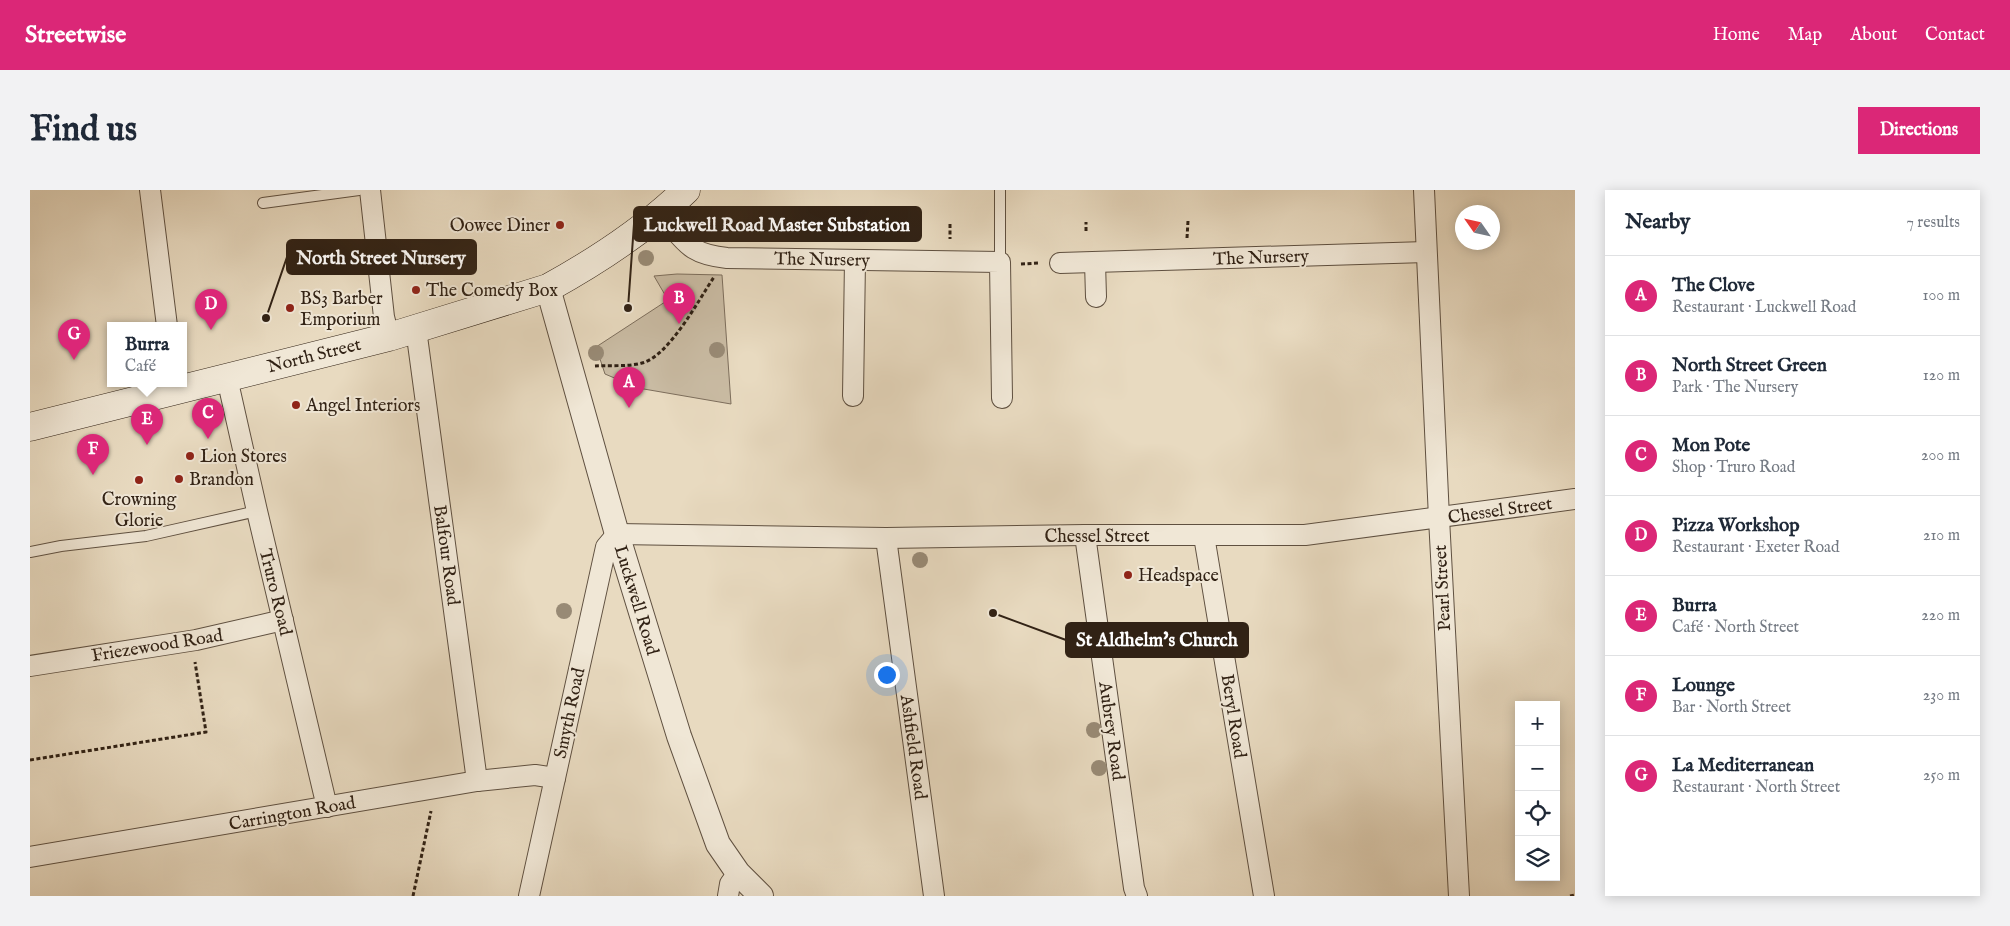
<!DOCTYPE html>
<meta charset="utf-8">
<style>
:root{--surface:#fff;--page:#f2f2f3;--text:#1f2937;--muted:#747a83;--line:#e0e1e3;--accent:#db2777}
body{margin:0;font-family:"IM FELL English",serif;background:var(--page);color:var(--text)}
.controls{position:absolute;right:15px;bottom:15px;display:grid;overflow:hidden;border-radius:0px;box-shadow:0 2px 12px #0003}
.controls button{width:45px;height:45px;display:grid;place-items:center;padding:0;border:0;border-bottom:1px solid var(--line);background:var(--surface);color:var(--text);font:25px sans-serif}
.compass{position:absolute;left:1425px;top:15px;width:45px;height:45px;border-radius:50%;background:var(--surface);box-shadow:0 2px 12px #0003;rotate:304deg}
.you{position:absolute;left:856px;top:484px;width:18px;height:18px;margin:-12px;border:4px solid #fff;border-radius:50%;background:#1a73e8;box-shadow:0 0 0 8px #1a73e833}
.badge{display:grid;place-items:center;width:32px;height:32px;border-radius:50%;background:var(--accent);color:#fff;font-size:16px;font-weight:700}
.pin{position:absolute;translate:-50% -41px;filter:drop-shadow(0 1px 2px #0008)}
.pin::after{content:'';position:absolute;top:26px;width:18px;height:15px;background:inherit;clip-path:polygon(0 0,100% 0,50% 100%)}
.popup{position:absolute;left:77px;top:132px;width:80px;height:65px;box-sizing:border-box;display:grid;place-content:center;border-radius:0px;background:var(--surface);filter:drop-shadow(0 1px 4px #0005);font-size:16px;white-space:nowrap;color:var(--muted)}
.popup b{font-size:19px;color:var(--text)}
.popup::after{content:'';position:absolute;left:50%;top:100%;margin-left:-10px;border:10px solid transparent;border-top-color:var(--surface)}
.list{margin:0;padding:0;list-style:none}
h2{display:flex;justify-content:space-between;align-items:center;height:65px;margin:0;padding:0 20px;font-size:21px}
h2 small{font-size:16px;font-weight:400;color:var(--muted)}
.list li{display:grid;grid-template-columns:32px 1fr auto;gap:15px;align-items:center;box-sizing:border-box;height:80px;padding:0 20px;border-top:1px solid var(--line)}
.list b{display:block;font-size:19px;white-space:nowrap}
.list p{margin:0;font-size:16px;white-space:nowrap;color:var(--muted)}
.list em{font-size:16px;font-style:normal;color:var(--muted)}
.icon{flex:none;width:28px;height:28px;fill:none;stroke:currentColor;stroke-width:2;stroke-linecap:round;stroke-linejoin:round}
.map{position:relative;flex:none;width:1545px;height:706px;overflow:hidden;border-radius:0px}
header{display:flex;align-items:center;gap:30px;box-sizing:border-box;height:70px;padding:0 25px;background:var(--accent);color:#fff}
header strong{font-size:24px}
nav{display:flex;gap:28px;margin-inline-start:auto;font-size:18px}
.intro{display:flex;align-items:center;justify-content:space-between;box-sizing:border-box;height:120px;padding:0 30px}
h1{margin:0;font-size:35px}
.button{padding:12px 22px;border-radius:0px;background:var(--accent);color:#fff;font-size:18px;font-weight:700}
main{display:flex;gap:30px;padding:0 30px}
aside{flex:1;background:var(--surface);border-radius:0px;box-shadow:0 2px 12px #0003}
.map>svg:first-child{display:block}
.green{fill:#c9bba3;stroke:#7d6e5c}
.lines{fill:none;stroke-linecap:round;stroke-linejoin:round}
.service-casing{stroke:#5f5040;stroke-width:12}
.minor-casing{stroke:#5f5040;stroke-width:22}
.tertiary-casing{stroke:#5f5040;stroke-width:26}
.secondary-casing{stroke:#312215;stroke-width:29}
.path{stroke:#312215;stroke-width:3;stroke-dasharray:4 2.5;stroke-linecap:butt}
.service{stroke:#f0e7d6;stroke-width:10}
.minor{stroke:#f0e7d6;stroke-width:20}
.tertiary{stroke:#f0e7d6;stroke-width:24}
.secondary{stroke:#f0e7d6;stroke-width:28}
.tree{fill:#988a75}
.poi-dot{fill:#8f2418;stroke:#f0e7d6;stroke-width:2}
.labels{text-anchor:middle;stroke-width:4;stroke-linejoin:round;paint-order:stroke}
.poi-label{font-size:18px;fill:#312215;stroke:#f0e7d6;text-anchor:start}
.street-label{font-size:18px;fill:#312215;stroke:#f0e7d6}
.leader{fill:none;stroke:#312215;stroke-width:2}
.callout-dot{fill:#312215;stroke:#f0e7d6;stroke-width:2}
.callout{fill:#312215;stroke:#312215;stroke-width:2}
.callout-label{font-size:19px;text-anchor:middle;font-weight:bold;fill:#fff}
</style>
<header>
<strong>Streetwise</strong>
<nav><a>Home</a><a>Map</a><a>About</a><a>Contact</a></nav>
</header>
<div class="intro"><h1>Find us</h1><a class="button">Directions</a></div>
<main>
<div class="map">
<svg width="1545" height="706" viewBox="0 0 1545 706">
<rect width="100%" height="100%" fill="#e8dac0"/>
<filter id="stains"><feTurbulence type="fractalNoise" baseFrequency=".004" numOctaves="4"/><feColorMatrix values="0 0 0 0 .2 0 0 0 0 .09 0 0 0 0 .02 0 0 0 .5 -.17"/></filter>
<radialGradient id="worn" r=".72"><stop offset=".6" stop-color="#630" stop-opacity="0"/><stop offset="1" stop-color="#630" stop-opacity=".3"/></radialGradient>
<polygon class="green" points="647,84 692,85 701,214 608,198 575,184 566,157 638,110 624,86"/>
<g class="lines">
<g class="service-casing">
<g id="service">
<polyline points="233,13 329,0"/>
<polyline points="970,72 970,1"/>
<polyline points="0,362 31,356 116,346 227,321"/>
</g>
</g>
<g class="minor-casing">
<g id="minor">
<polyline points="120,0 137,136"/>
<polyline points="340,0 354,127 359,147"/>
<polyline points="1394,0 1409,328 1429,706"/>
<path d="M631 24C656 52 658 64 697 68L970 72 972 208"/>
<polyline points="1065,72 1066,107"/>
<polyline points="1030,73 1396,62"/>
<polyline points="386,139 447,591"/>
<polyline points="197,188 227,321 297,617"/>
<polyline points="823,206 825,70"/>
<polyline points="1055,345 1104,698 1107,706"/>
<polyline points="1174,346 1234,706"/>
<polyline points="856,348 904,706"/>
<polyline points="0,476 166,450 253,430"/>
<polyline points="0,667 447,591 505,585 525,588"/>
<polyline points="499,706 576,357 587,344 856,348 1055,345 1275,345 1545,309"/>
<polyline points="698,706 700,694 708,683"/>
</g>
</g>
<g class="tertiary-casing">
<polyline id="tertiary" points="518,98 587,344 649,546 688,654 708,683 731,706"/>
</g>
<g class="secondary-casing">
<path id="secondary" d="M0 237 359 147 518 98C567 71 616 39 656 0"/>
</g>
<g class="path">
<polyline points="920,34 920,49"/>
<polyline points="1056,41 1056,32"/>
<polyline points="1157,48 1158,31"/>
<polyline points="991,74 1009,73"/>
<path d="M565 176C580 175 597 177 612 173 639 166 668 111 684 87"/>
<polyline points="0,570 176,542 165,472"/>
<polyline points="383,706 401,621"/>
<polyline points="1540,706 1545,705"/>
</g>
<use href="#service" class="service"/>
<use href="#minor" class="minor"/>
<use href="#tertiary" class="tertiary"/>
<use href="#secondary" class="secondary"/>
</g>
<g class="tree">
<circle cx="616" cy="68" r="8"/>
<circle cx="687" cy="160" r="8"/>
<circle cx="566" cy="163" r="8"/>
<circle cx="890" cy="370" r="8"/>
<circle cx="534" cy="421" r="8"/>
<circle cx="1064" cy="540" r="8"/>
<circle cx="1069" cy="578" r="8"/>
</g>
<g class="poi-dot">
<circle cx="530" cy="35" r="5"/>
<circle cx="386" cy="100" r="5"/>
<circle cx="260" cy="118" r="5"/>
<circle cx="266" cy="215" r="5"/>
<circle cx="160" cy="266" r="5"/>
<circle cx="149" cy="289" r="5"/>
<circle cx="109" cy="290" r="5"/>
<circle cx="1098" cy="385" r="5"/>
</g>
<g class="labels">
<g class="poi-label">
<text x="520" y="41" text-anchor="end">Oowee Diner</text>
<text x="396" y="106">The Comedy Box</text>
<text x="270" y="114">BS3 Barber<tspan x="270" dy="21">Emporium</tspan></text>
<text x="276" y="221">Angel Interiors</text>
<text x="170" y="272">Lion Stores</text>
<text x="159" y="295">Brandon</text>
<text x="109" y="315" text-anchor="middle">Crowning<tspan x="109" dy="21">Glorie</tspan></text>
<text x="1108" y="391">Headspace</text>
</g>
<g class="street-label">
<text transform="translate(1231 67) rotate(-2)" y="6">The Nursery</text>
<text transform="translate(792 69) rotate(1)" y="6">The Nursery</text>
<text transform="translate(284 165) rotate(-14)" y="6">North Street</text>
<text transform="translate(1470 320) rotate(-8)" y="6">Chessel Street</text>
<text x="1067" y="352">Chessel Street</text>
<text transform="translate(417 365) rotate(82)" y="6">Balfour Road</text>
<text transform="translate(1412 398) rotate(-93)" y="6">Pearl Street</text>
<text transform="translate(246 402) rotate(76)" y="6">Truro Road</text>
<text transform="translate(607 410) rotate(73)" y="6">Luckwell Road</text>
<text transform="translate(127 455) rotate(-9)" y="6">Friezewood Road</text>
<text transform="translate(539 523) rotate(-78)" y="6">Smyth Road</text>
<text transform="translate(1204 526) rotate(81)" y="6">Beryl Road</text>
<text transform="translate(1082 541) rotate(82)" y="6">Aubrey Road</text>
<text transform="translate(884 557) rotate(82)" y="6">Ashfield Road</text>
<text transform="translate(262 623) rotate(-10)" y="6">Carrington Road</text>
</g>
</g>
<path class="leader" d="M598 118L604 34M236 128L257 67M963 423L1036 450"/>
<g class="callout-dot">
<circle cx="598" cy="118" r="5"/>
<circle cx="236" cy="128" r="5"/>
<circle cx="963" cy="423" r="5"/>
</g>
<g class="callout">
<rect x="604" y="17" width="287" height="34" rx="5"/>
<rect x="257" y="50" width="189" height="34" rx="5"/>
<rect x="1036" y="433" width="182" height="34" rx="5"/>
</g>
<g class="callout-label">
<text x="747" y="41">Luckwell Road Master Substation</text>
<text x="351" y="74">North Street Nursery</text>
<text x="1127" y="456">St Aldhelm's Church</text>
</g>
<rect width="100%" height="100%" filter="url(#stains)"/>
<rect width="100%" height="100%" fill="url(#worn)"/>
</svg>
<div class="controls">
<button>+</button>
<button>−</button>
<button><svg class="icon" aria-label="locate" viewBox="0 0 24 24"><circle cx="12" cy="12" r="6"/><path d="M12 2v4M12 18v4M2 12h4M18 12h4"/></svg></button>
<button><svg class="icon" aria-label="layers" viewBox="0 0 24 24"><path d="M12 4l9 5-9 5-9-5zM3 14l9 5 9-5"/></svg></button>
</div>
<svg class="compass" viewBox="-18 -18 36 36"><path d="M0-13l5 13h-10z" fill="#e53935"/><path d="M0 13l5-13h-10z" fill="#747a83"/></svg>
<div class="you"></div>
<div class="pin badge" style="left:599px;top:218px">A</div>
<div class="pin badge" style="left:649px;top:134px">B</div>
<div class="pin badge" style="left:178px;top:249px">C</div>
<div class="pin badge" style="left:181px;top:140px">D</div>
<div class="pin badge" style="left:117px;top:255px">E</div>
<div class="popup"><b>Burra</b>Café</div>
<div class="pin badge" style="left:63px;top:285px">F</div>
<div class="pin badge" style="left:44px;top:170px">G</div>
</div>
<aside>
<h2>Nearby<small>7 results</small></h2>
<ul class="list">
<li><span class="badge">A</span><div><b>The Clove</b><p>Restaurant · Luckwell Road</p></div><em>100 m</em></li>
<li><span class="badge">B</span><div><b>North Street Green</b><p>Park · The Nursery</p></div><em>120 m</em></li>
<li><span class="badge">C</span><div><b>Mon Pote</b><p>Shop · Truro Road</p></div><em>200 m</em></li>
<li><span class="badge">D</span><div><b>Pizza Workshop</b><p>Restaurant · Exeter Road</p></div><em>210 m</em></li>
<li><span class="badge">E</span><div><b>Burra</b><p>Café · North Street</p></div><em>220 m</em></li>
<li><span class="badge">F</span><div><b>Lounge</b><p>Bar · North Street</p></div><em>230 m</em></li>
<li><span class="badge">G</span><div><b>La Mediterranean</b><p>Restaurant · North Street</p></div><em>250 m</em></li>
</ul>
</aside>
</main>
